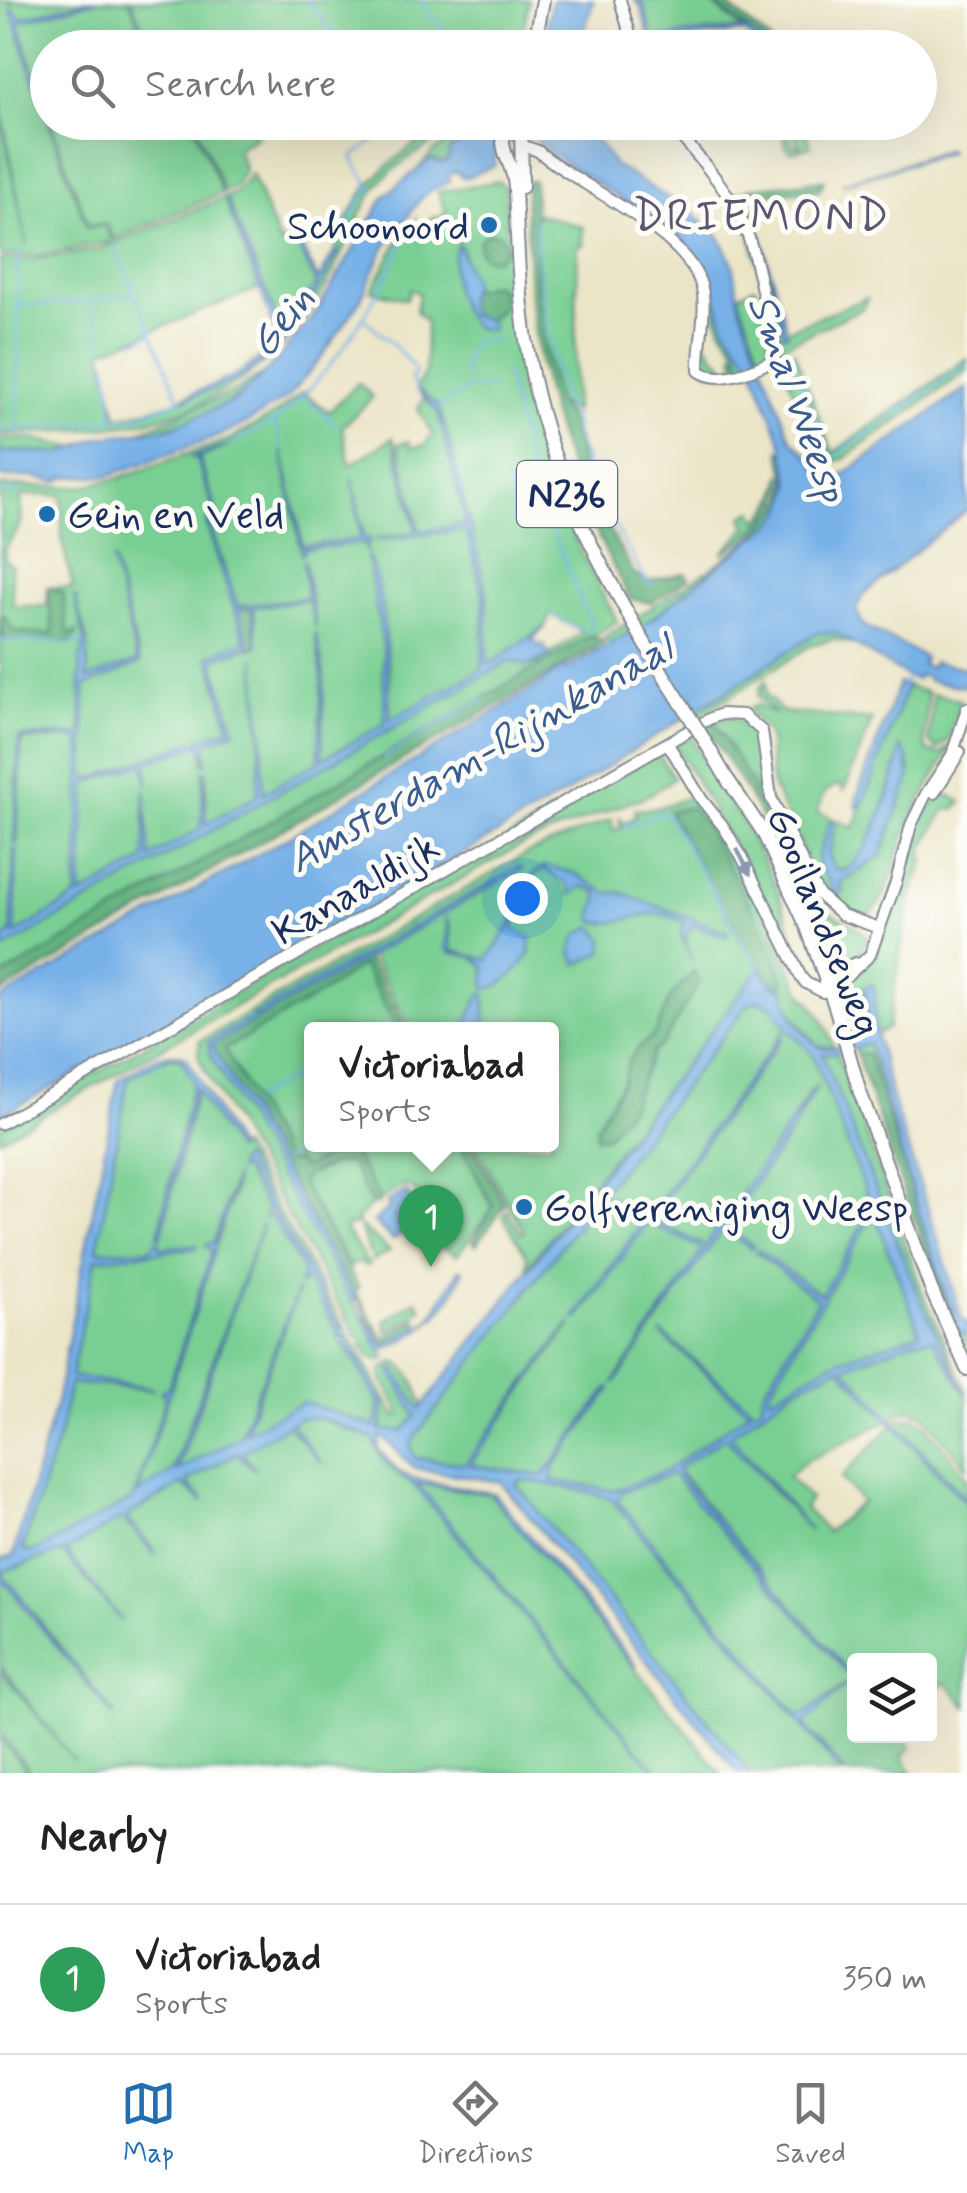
<!DOCTYPE html>
<style>
:root{--surface:#fff;--page:#f2f2f2;--text:#222;--muted:#767676;--line:#e0e0e0;--accent:#1f6fb2}
body{margin:0;font-family:Mynerve,sans-serif;background:var(--page);color:var(--text)}
.controls{position:absolute;right:30px;bottom:30px;display:grid;overflow:hidden;border-radius:10px;box-shadow:0 10px 40px #0002}
.controls button{width:90px;height:90px;display:grid;place-items:center;padding:0;border:0;border-bottom:2px solid var(--line);background:var(--surface);color:var(--text);font:50px sans-serif}
.you{position:absolute;left:522px;top:898px;width:35px;height:35px;margin:-25px;border:8px solid #fff;border-radius:50%;background:#1a73e8;box-shadow:0 0 0 15px #1a73e833}
.badge{display:grid;place-items:center;width:65px;height:65px;border-radius:50%;background:var(--accent);color:#fff;font-size:32px;font-weight:700}
.pin{position:absolute;translate:-50% -82px;filter:drop-shadow(0 2px 5px #0008)}
.pin::after{content:'';position:absolute;top:52px;width:35px;height:30px;background:inherit;clip-path:polygon(0 0,100% 0,50% 100%)}
.popup{position:absolute;left:304px;top:1022px;width:255px;height:130px;box-sizing:border-box;display:grid;place-content:center;border-radius:10px;background:var(--surface);filter:drop-shadow(0 2px 8px #0005);font-size:32px;white-space:nowrap;color:var(--muted)}
.popup b{font-size:38px;color:var(--text)}
.popup::after{content:'';position:absolute;left:50%;top:100%;margin-left:-20px;border:20px solid transparent;border-top-color:var(--surface)}
.list{margin:0;padding:0;list-style:none}
h2{display:flex;justify-content:space-between;align-items:center;height:130px;margin:0;padding:0 40px;font-size:42px}
h2 small{font-size:32px;font-weight:400;color:var(--muted)}
.list li{display:grid;grid-template-columns:65px 1fr auto;gap:30px;align-items:center;box-sizing:border-box;height:150px;padding:0 40px;border-top:2px solid var(--line)}
.list b{display:block;font-size:38px;white-space:nowrap}
.list p{margin:0;font-size:32px;white-space:nowrap;color:var(--muted)}
.list em{font-size:32px;font-style:normal;color:var(--muted)}
.icon{flex:none;width:55px;height:55px;fill:none;stroke:currentColor;stroke-width:2;stroke-linecap:round;stroke-linejoin:round}
.map{position:relative;flex:none;width:967px;height:1773px;overflow:hidden}
.search{position:absolute;background:var(--surface);box-shadow:0 10px 40px #0002;left:30px;right:30px;top:30px;height:110px;display:flex;align-items:center;gap:25px;box-sizing:border-box;padding:0 35px;border-radius:55px;color:var(--muted);font-size:38px}
.sheet{height:280px;background:var(--surface)}
nav{display:flex;justify-content:space-around;align-items:center;box-sizing:border-box;height:140px;border-top:2px solid var(--line);background:var(--surface);font-size:28px;color:var(--muted)}
nav a{display:grid;justify-items:center;gap:5px}
nav .on{color:var(--accent)}
.map>svg:first-child{display:block}
.green{fill:#79cf93;stroke:#4a7f78;stroke-width:2.5;fill-rule:evenodd}
.forest{fill:#62b27d;stroke:#3e706e;stroke-width:2.5}
.water{fill:#77b1e8;stroke:#4970a3;stroke-width:2.5;fill-rule:evenodd}
.lines{fill:none;stroke-linecap:round;stroke-linejoin:round}
.stream{stroke:#77b1e8;stroke-width:2.5}
.minor-casing{stroke:#838a92;stroke-width:14}
.major-casing{stroke:#838a92;stroke-width:16}
.minor{stroke:#fff;stroke-width:10}
.major{stroke:#fff;stroke-width:12}
.major-bridge-casing{stroke:#838a92;stroke-width:16;stroke-linecap:butt}
.major-bridge{stroke:#fff;stroke-width:12}
.oneway{fill:#8d97ae}
.poi-dot{fill:#1f6fb2;stroke:#fdfcf7;stroke-width:4}
.labels{text-anchor:middle;stroke-width:10;stroke-linejoin:round;paint-order:stroke}
.shield{fill:#fdfcf7;stroke:#5f6c8c;stroke-width:2.5}
.shield-label{font-size:38px;font-weight:bold;fill:#1b2f5e}
.poi-label{font-size:40px;fill:#1b2f5e;stroke:#fdfcf7;text-anchor:start}
.street-label{font-size:40px;fill:#1b2f5e;stroke:#fdfcf7}
.water-label{font-size:42px;font-style:italic;fill:#3b5c8e;stroke:#fdfcf7}
.quarter-label{font-size:45px;letter-spacing:2.5px;fill:#5b5770;stroke:#fdfcf7}
</style>
<div class="map">
<svg width="967" height="1773" viewBox="0 0 967 1773">
<rect width="100%" height="100%" fill="#fdfcf7"/>
<filter id="ink" filterUnits="userSpaceOnUse"><feTurbulence type="fractalNoise" baseFrequency=".01" numOctaves="2"/><feDisplacementMap in="SourceGraphic" scale="20" xChannelSelector="R" yChannelSelector="G"/><feConvolveMatrix kernelMatrix="1 2 1 2 8 2 1 2 1" color-interpolation-filters="sRGB"/></filter>
<filter id="wash" filterUnits="userSpaceOnUse"><feTurbulence type="fractalNoise" baseFrequency=".0048" numOctaves="4" result="noise"/><feDisplacementMap in="SourceGraphic" scale="40" xChannelSelector="R" yChannelSelector="G"/><feGaussianBlur stdDeviation="2.25" result="paint"/><feColorMatrix in="noise" values="0 0 0 0 0 0 0 0 0 0 0 0 0 0 0 0 0 1.4 0 .05"/><feComposite in="paint" operator="in"/></filter>
<g filter="url(#wash)">
<rect width="100%" height="100%" fill="#ebe5c7"/>
<g class="green">
<polygon points="0,0 10,0 10,4 13,0 89,0 20,18 14,9 12,10 48,122 87,228 104,225 112,240 109,242 38,256 0,255 0,116 27,246 0,101"/>
<polygon points="98,0 129,0 148,47 48,48 47,111 18,22"/>
<polygon points="131,0 529,0 520,47 510,47 490,34 481,48 151,48"/>
<polygon points="640,0 707,0 743,29 653,38"/>
<polygon points="51,123 193,123 222,193 114,239 107,224 88,225"/>
<polygon points="195,123 250,123 257,136 237,149 245,169 235,187 224,192"/>
<polygon points="337,123 336,123 393,123 373,138 357,127 342,130"/>
<polygon points="483,123 495,123 495,129 486,129 450,149 448,160 441,164 435,159 420,166 435,150"/>
<polygon points="782,123 789,123 792,144 799,147 793,123 803,123 811,146 792,152 786,147"/>
<path d="M429 134 434 142C414 155 388 169 375 189 354 220 341 258 323 291 286 355 224 403 151 420 103 431 50 431 0 435V259L31 260 99 249 224 198 259 288 102 351 117 416C138 414 158 407 178 401 270 375 291 330 338 252L335 250C356 189 378 171 429 134Z"/>
<polygon points="251,174 280,244 294,238 317,284 282,329 226,197 237,192"/>
<path d="M498 181 506 188C509 309 523 420 572 532 585 563 602 592 617 621L506 695 0 990V951L510 661 528 666 535 664 583 632 550 614 545 627 490 664 487 662V595L447 433 438 406 416 388 425 373 426 321 416 312 419 293 410 289 407 299 371 291 403 233 419 236 432 217 440 218 446 212 438 192ZM458 244 462 249 469 291 486 286 502 293 497 313 478 329C455 307 447 273 458 244Z"/>
<polygon points="754,206 758,214 753,217 784,335 787,330 867,298 863,308 782,346 777,341 746,216 746,212"/>
<path d="M535 213 583 227V245L578 247 574 410 557 404C542 341 532 278 535 213Z"/>
<polygon points="699,261 727,327 751,362 743,365 737,350 721,328"/>
<polygon points="755,287 773,351 761,358 738,295"/>
<polygon points="704,340 718,360 721,359 723,368 736,365 733,354 736,352 742,369 725,373 708,371 703,363"/>
<polygon points="794,351 833,453 967,359 967,371 843,459 828,464 820,459 815,449 783,364"/>
<path d="M266 372C231 408 182 427 132 435L234 392Z"/>
<path d="M358 383 373 397 342 427 350 465 393 438 416 528 415 533 376 539 466 530 484 598 483 669 390 720 389 666 367 555 383 645 385 724 322 760 324 673 316 633 322 678 318 762 263 793 261 743 257 796 208 825 206 824V771L201 829 149 858 145 790V860L81 896 86 783 143 764 148 784 147 763 201 744 204 764 206 743 235 731 215 668V658L257 645 253 607 308 600 316 627 303 561 307 598 238 606 209 524 218 516 199 458 223 447 192 457 197 459 215 514 206 523 245 641 209 657 230 728 94 778 86 779 82 767 76 899 15 935 14 850 11 934 0 943V486L80 487 116 479 233 438 277 413 303 392 329 412ZM282 451 303 547 361 539V532L368 542 365 547 364 543 305 549 302 555ZM22 495H62V540L73 588 48 587 47 606H13L11 565 6 562 4 551 21 524ZM113 560 140 663 85 686 83 765 79 737 21 740 17 844 20 737 77 735 82 731 80 660 85 641 75 596 88 645 87 679 138 661Z"/>
<polygon points="424,398 438,412 466,524 420,532 398,444 409,441 411,448 425,445 432,434 418,409"/>
<polygon points="28,438 76,448 62,453 0,451 0,440"/>
<path d="M780 451H784C790 479 794 499 774 522L643 625 612 643 603 638C644 612 770 539 784 497 789 481 784 467 780 451Z"/>
<path d="M782 474C788 511 748 535 722 554L747 527 743 516 753 511 758 520C774 507 779 493 782 474Z"/>
<polygon points="826,631 836,633 854,644 834,639 813,644 699,716 695,709 716,699 817,633"/>
<path d="M766 681V695L783 712 872 720 844 791 839 784 825 792 817 812 854 828 907 686 928 693 924 743 927 751 941 754 953 744C939 770 924 794 911 820 897 848 892 902 864 918L840 909 818 886 771 782 769 735 751 714 750 707 759 705 776 715 759 697 760 688ZM902 748 911 770 881 856 839 885 817 861 830 822 835 823 828 858 836 870 845 871C876 849 891 781 902 748Z"/>
<polygon points="933,694 961,700 949,739 937,749 929,742"/>
<path d="M722 718C767 721 758 743 762 778 763 791 769 802 775 814 789 843 801 879 821 904 833 920 862 924 868 940L854 961 839 968 833 966 810 895 789 847 714 721Z"/>
<path d="M690 735C721 786 755 837 778 892 789 922 796 952 809 980L675 744Z"/>
<polygon points="657,753 674,778 651,794 525,843 0,1139 0,1128"/>
<path d="M947 794 962 802 954 809 945 810 922 849 924 861 909 901 888 1028 876 1035 873 985 864 987 866 1024 851 1041 835 995C843 977 863 973 875 956 893 919 909 810 947 794Z"/>
<path d="M687 798C723 813 784 955 803 995 816 1005 830 1031 833 1048L817 1045 795 1018 785 1000 780 969 702 820 691 807 670 812 762 966 527 1267V1256L503 1216 507 1211 521 1233 524 1231 475 1145 551 1144V1030L411 1029 369 953 209 1042 210 1054 386 1358 380 1361 369 1357 204 1069 198 1055 200 1041 528 853 612 819 613 830 621 828 619 816 623 823 636 817 635 810 657 808Z"/>
<polygon points="362,965 397,1029 311,1030 311,1144 346,1145 304,1168 287,1163 224,1048"/>
<path d="M756 1000C778 1002 797 1040 814 1056L920 1333 832 1363 770 1398 768 1395 869 1220 822 1295 757 1253 818 1300 763 1393 762 1405 754 1410 661 1332 750 1412 666 1471 614 1491 551 1480 553 1468 611 1388 543 1476 470 1465V1460L572 1324 465 1464 415 1458 410 1446 414 1437 594 1204 597 1195 602 1193 747 1005ZM781 1036 652 1216 654 1221 646 1225 575 1318 644 1220 606 1197 645 1215 649 1214ZM817 1087 789 1135 727 1223 731 1230 753 1248 722 1230 613 1383 699 1260 724 1217 777 1146 810 1091Z"/>
<polygon points="869,1042 948,1300 962,1335 967,1332 967,1359 947,1314 868,1054 856,1054 854,1047"/>
<polygon points="821,1053 837,1053 923,1293 967,1392 967,1467 924,1415 910,1409 891,1418 845,1370 844,1366 849,1362 915,1340 933,1339 963,1389 919,1297"/>
<path d="M168 1055 181 1059 193 1081 162 1216 161 1237 197 1088 238 1149 241 1146 396 1417 401 1414 381 1376V1370L395 1362C410 1367 419 1391 423 1407L419 1410 395 1370H392L416 1416 403 1431H382L384 1404 243 1159 241 1166 267 1208 265 1218 271 1216 303 1270 300 1285 307 1279 380 1405 375 1427 304 1402 244 1434 298 1291 240 1436 177 1472 263 1223 171 1474 139 1496 136 1494 134 1498 37 1551 27 1552 23 1549 60 1431 70 1383 153 1390 71 1376 95 1261 98 1257 197 1248 96 1251 128 1078ZM235 1177 234 1189 141 1480 166 1398 161 1391 169 1387 212 1251 206 1245 214 1242Z"/>
<polygon points="348,1145 460,1145 494,1207 457,1255 420,1235 430,1219 413,1188 403,1186 380,1199"/>
<polygon points="341,1162 351,1164 372,1204 357,1219 358,1224 347,1226 346,1232 370,1265 364,1266 361,1261 350,1267 300,1182 305,1176"/>
<polygon points="359,1226 390,1251 373,1261"/>
<polygon points="416,1300 422,1309 387,1332 385,1321"/>
<polygon points="839,1367 889,1420 806,1461 788,1476 810,1499 804,1508 827,1532 862,1502 841,1478 893,1424 967,1504 967,1707 945,1682 930,1695 930,1660 854,1660 854,1678 838,1660 854,1681 854,1736 902,1736 911,1748 902,1756 913,1773 846,1773 804,1724 845,1684 799,1718 617,1500 624,1491 672,1474 760,1572 677,1469 725,1436 810,1531 730,1435 795,1388"/>
<path d="M301 1416H313L374 1439C379 1462 397 1469 413 1485 444 1513 469 1549 497 1581L416 1482 492 1494 721 1773H31L0 1732V1670L74 1761 0 1665V1577L115 1715 1 1572 62 1552 119 1618 65 1551 122 1518 155 1554 127 1518 129 1515 182 1484 205 1500 188 1485V1481L237 1453 255 1470 241 1452 288 1425 320 1462 291 1423Z"/>
<polygon points="910,1417 923,1422 967,1477 967,1500 895,1422"/>
<polygon points="521,1479 603,1495 612,1500 843,1773 750,1773 517,1487"/>
<polygon points="0,1737 28,1773 0,1773"/>
</g>
<g class="forest">
<polygon points="710,0 722,0 777,47 769,47"/>
<path d="M534 180 537 289 545 351 557 403 568 415 589 487 601 515 635 575 649 581 685 573 689 578 651 603 630 599C568 484 531 382 528 250 527 227 524 205 527 182Z"/>
<polygon points="824,180 820,190 755,196 741,202 734,195 751,188"/>
<circle cx="492" cy="246" r="13"/>
<polygon points="494,284 502,293 501,309 486,320 470,315 467,307 469,291"/>
<polygon points="48,587 63,593 68,634 78,632 70,642 3,640 0,620 4,616 15,631 53,635"/>
<polygon points="238,608 252,608 256,645 251,650"/>
<polygon points="592,635 604,643 0,993 0,978"/>
<path d="M714 721 789 847 810 895 833 966C808 942 796 887 781 854 760 810 732 768 706 727Z"/>
<path d="M691 807 702 820C725 862 775 940 784 984L773 985 740 938 669 811Z"/>
<path d="M366 957 407 1029H397L362 965 314 998 225 1049 287 1163 295 1160 304 1168 348 1145 380 1199 379 1204H372L351 1164C336 1161 310 1170 301 1182L359 1288 355 1291 384 1339 416 1318 419 1327 384 1346 212 1045Z"/>
<polygon points="694,971 700,981 664,1042 652,1053 631,1105 607,1136 596,1137 597,1125 622,1082 629,1060 640,1046 655,1034 669,999"/>
<polygon points="868,1053 949,1312 947,1314 856,1054"/>
<polygon points="460,1145 471,1145 505,1205 476,1245 473,1242 493,1207"/>
</g>
<g class="water">
<polygon points="89,0 98,0 19,22 47,119 11,10 14,9 20,18"/>
<polygon points="552,0 594,0 579,47 543,47"/>
<polygon points="633,0 643,3 653,38 745,29 769,47 763,47 743,32 651,43 640,5"/>
<polygon points="530,123 584,123 614,165 690,211 720,237 733,264 740,306 791,439 809,456 821,475 833,478 844,474 967,388 967,510 863,595 856,609 863,625 924,657 922,665 931,668 933,662 967,668 967,687 928,681 928,678 919,675 917,680 908,677 836,633 817,633 566,793 352,919 0,1116 0,999 287,838 537,686 562,668 565,670 651,620 774,522 785,507 791,486 782,443 751,362 725,327 711,283 699,261 680,238 552,154 531,137 495,147 495,165 465,178 455,171 449,174 449,182 431,190 422,197 382,252 359,303 318,362 287,398 243,425 211,439 107,476 65,477 58,482 34,477 0,477 0,451 62,453 98,438 169,428 236,400 266,372 313,318 385,196 430,159 442,163 448,160 450,149 486,129 495,129 496,139 529,129"/>
<polygon points="948,149 949,152 842,184"/>
<path d="M226 197 281 329 317 284 293 237 296 235 318 279C322 276 331 257 335 250L338 252C316 295 289 343 248 372 229 385 204 392 183 400V397C223 380 252 374 277 336Z"/>
<polygon points="755,215 787,330 788,334 784,335"/>
<path d="M458 243 473 284 467 299 470 315 489 320 492 329H478C454 311 447 270 458 243Z"/>
<path d="M415 388 438 406 447 433 487 595V662L490 664 545 627 532 640 540 646 543 644 549 655 528 666 510 661 0 951V943L11 934 14 850H17L15 934 77 897 81 739 67 737 21 740 17 844H14L19 738 77 735 82 731 80 660 85 641 74 595 88 645 87 679 137 661 112 559 140 663 85 686V777L94 778 230 728 209 656 245 640 206 523 215 513 197 459 192 457 231 445 199 458 218 516 209 525 238 606 307 598 304 560 316 628 308 600 254 607 258 649 252 608H239L249 645 215 658V668L235 731 206 743V765L201 744 147 763 148 785 143 764 86 783 81 896 145 860V790L150 858 201 828 204 770 206 824 257 796 261 743 255 656 263 749V793L318 762 322 678 315 633 324 673 322 759 385 724 383 645 367 555C386 588 389 678 390 720L482 669 484 598 466 530 376 540 414 533 416 528 395 446 420 532 466 524 438 413Z"/>
<polygon points="282,451 303,546 361,539 352,476 364,537 371,540 367,543 367,550 363,543 305,549 302,555"/>
<polygon points="899,683 907,686 864,801 857,808 856,800"/>
<path d="M901 747 907 756 910 777 881 856 839 884 843 891 836 895 817 861 830 821 835 823 828 858 836 870 845 871C874 851 895 779 901 747Z"/>
<polygon points="520,866 522,869 212,1045 356,1300 352,1302 210,1054 208,1042"/>
<path d="M544 866 574 873 607 893H622L728 932 726 936 693 925 685 938 692 961 681 935 685 922C677 920 668 915 660 914 638 911 609 930 593 920 591 910 600 903 598 892L583 886 570 895 568 885 544 869 534 875 524 896 533 874Z"/>
<path d="M523 900 513 929 531 938 530 953C520 968 504 989 485 989V966L473 957 449 952 446 948 448 928 445 917 450 925 451 950 487 960 510 926Z"/>
<polygon points="593,926 604,940 603,952 578,964 571,952 577,935"/>
<path d="M760 968 773 985 785 990C786 1008 802 1035 817 1045 834 1056 865 1037 867 1019 869 1009 866 996 864 987L873 985C876 1003 873 1021 877 1038 897 1133 938 1226 961 1317L967 1324V1332L962 1335 952 1319 955 1313 948 1300 922 1221 869 1043 843 1052 822 1054 919 1297 967 1397 933 1339 915 1340 844 1367 967 1500V1504L839 1367 795 1388 730 1435 811 1531 725 1437 677 1469 679 1475 854 1678V1681L672 1474 624 1491 617 1500 799 1718 846 1685 804 1724 846 1773 837 1767 612 1500C596 1491 542 1483 521 1480L516 1484 750 1773H738L501 1482 415 1468 385 1439 379 1438V1450L399 1472 412 1478 495 1494 637 1666 635 1668 490 1494 417 1483 657 1773 412 1483C394 1472 378 1459 374 1439 349 1431 314 1406 291 1423L322 1464 288 1425 242 1452 257 1471 237 1453 188 1481V1485L204 1503 182 1484 129 1515 127 1518 154 1550 156 1556 122 1518 66 1551 122 1621 62 1552 1 1572 114 1717 0 1577V1560L13 1556 57 1399 118 1080C139 1069 165 1045 187 1058L238 1149 236 1151 232 1145 195 1088 161 1238 158 1237 193 1081 181 1059 173 1055 128 1078 97 1251 149 1250 156 1242 160 1243V1248L197 1245V1248L96 1259 71 1376 154 1389 70 1383 60 1431 23 1548 27 1552 37 1551 134 1498 166 1398 161 1391 169 1387 212 1251 206 1245 214 1242 235 1176 207 1276 137 1494 173 1471 263 1223 177 1471 240 1436 298 1290 245 1432 304 1402 375 1427 380 1405 307 1279 300 1285 303 1270 243 1168 237 1171 240 1160 243 1158 384 1404 380 1430 403 1431 416 1416 391 1371 395 1369 420 1410ZM756 1000 770 1004 786 1025 784 1031 792 1032 814 1056 920 1333 832 1363 775 1395 770 1398 768 1394 870 1220 867 1217 821 1295 758 1250 756 1252 818 1300 763 1393 762 1405 754 1410 660 1333 749 1412 666 1471 614 1491 551 1480 553 1468 611 1389 609 1387 543 1476 470 1465 571 1322 465 1464 415 1458 410 1446 415 1437 594 1204 597 1195 602 1193 747 1005Z"/>
<polygon points="485,994 485,1029 464,1029 480,995"/>
<polygon points="781,1035 783,1037 652,1216 654,1221 701,1244 699,1247 648,1223 577,1319 575,1317 644,1220 606,1196 645,1215 649,1214"/>
<polygon points="817,1086 789,1135 727,1223 731,1230 754,1247 752,1249 722,1230 614,1384 724,1217"/>
<polygon points="406,1191 415,1206 395,1217 403,1232 393,1240 374,1222 389,1208 387,1202"/>
<path d="M460 1269 463 1270C450 1310 419 1338 380 1351L360 1312 384 1346 429 1321Z"/>
</g>
<g class="lines">
<g class="stream">
<polyline points="306,0 347,48"/>
<polyline points="421,3 458,48"/>
<polyline points="373,191 352,158 397,122"/>
<path d="M536 218C536 283 549 344 566 407L573 414 574 430 587 464"/>
<polyline points="340,239 358,204 370,188"/>
<polyline points="19,255 21,249"/>
<polyline points="136,295 179,398"/>
<polyline points="90,302 104,349"/>
<polyline points="18,304 18,260"/>
<polyline points="364,319 394,345 416,371 411,379 418,390"/>
<polyline points="135,341 151,334"/>
<polyline points="107,361 114,420"/>
<polyline points="795,368 831,459 967,364"/>
<polyline points="506,372 535,492 591,623 590,629 582,631 551,615"/>
<polyline points="465,376 464,361 472,343 497,340"/>
<polyline points="306,397 337,426"/>
<polyline points="438,409 469,387 494,388"/>
<polyline points="18,427 18,306 90,301 135,294 114,244"/>
<polyline points="0,430 134,418 182,399"/>
<polyline points="229,445 275,421"/>
<path d="M281 446 275 421C343 367 378 293 417 217"/>
<polyline points="589,469 608,514 647,583 653,584"/>
<polyline points="0,492 21,492"/>
<polyline points="0,640 62,642"/>
<polyline points="70,643 85,643"/>
<polyline points="903,685 908,677"/>
<polyline points="385,757 483,699"/>
<polyline points="623,827 661,813 669,817 761,971"/>
<polyline points="381,1030 389,1024"/>
<polyline points="254,1099 311,1067"/>
<polyline points="396,1146 400,1144"/>
<polyline points="285,1160 295,1153 292,1141 311,1131"/>
</g>
</g>
</g>
<g filter="url(#ink)">
<g class="lines">
<g class="minor-casing">
<g id="minor">
<polyline points="620,0 634,48"/>
<path d="M521 145 538 151C580 188 696 235 703 294 706 320 698 345 699 371 719 385 751 371 772 361L777 351C763 309 760 263 743 223 726 185 695 154 669 122"/>
<polyline points="668,744 702,800 723,826 742,857 801,977 806,983 823,992"/>
<polyline points="934,793 960,752"/>
<polyline points="821,965 835,972 855,963"/>
<polyline points="824,983 828,985 846,977 870,955 896,882 911,825 926,794 952,755 967,708"/>
<polyline points="0,1124 711,718 722,714 743,715 762,731 771,798 818,894 842,915 879,928"/>
</g>
</g>
<g class="major-casing">
<g id="major">
<polyline points="534,48 543,0"/>
<path d="M505 122C497 155 514 161 515 188 517 241 519 295 527 347 547 473 603 575 668 682"/>
<polyline points="521,122 522,187"/>
<polyline points="703,738 730,784"/>
<polyline points="728,780 763,832 807,927 835,1006 859,1089 931,1289 967,1369"/>
</g>
</g>
<use href="#minor" class="minor"/>
<use href="#major" class="major"/>
<g class="major-bridge-casing">
<polyline id="major-bridge" points="668,682 703,738"/>
</g>
<use href="#major-bridge" class="major-bridge"/>
</g>
<defs><path id="oneway-solid" d="M-6-.8H1V-3.2L6.5 0L1 3.2V.8H-6Z" transform="scale(2.5)"/></defs>
<use class="oneway" href="#oneway-solid" transform="translate(744 862) rotate(62)"/>
</g>
<g class="poi-dot">
<circle cx="489" cy="225" r="10"/>
<circle cx="47" cy="514" r="10"/>
<circle cx="524" cy="1207" r="10"/>
</g>
<g class="labels">
<rect class="shield" x="517" y="461" width="100" height="66" rx="8"/>
<g class="shield-label">
<text x="567" y="507">N236</text>
</g>
<g class="poi-label">
<text x="469" y="239" text-anchor="end">Schoonoord</text>
<text x="67" y="528">Gein en Veld</text>
<text x="544" y="1221">Golfvereniging Weesp</text>
</g>
<g class="street-label">
<text transform="translate(355 888) rotate(-30)" y="14">Kanaaldijk</text>
<text transform="translate(825 921) rotate(68)" y="14">Gooilandseweg</text>
</g>
<g class="water-label">
<text transform="translate(280 320) rotate(-53)" y="15">Gein</text>
<text transform="translate(799 397) rotate(70)" y="15">Smal Weesp</text>
<text transform="translate(479 752) rotate(-30)" y="15">Amsterdam-Rijnkanaal</text>
</g>
<g class="quarter-label">
<text x="762" y="230">DRIEMOND</text>
</g>
</g>
</svg>
<div class="controls">
<button><svg class="icon" aria-label="layers" viewBox="0 0 24 24"><path d="M12 4l9 5-9 5-9-5zM3 14l9 5 9-5"/></svg></button>
</div>
<div class="you"></div>
<div class="pin badge" style="left:431px;top:1267px;background:#2e9e5b">1</div>
<div class="popup"><b>Victoriabad</b>Sports</div>
<div class="search"><svg class="icon" aria-label="search" viewBox="0 0 24 24"><circle cx="10" cy="10" r="6"/><path d="M15 15l6 6"/></svg>Search here</div>
</div>
<section class="sheet">
<h2>Nearby<small></small></h2>
<ul class="list">
<li><span class="badge" style="background:#2e9e5b">1</span><div><b>Victoriabad</b><p>Sports</p></div><em>350 m</em></li>
</ul>
</section>
<nav>
<a class="on"><svg class="icon" aria-label="map" viewBox="0 0 24 24"><path d="M3 6l6-2 6 2 6-2v14l-6 2-6-2-6 2zM9 4v14M15 6v14"/></svg>Map</a>
<a><svg class="icon" aria-label="directions" viewBox="0 0 24 24"><path d="M12 3l9 9-9 9-9-9zM9 14v-3h6M13 9l2 2-2 2"/></svg>Directions</a>
<a><svg class="icon" aria-label="saved" viewBox="0 0 24 24"><path d="M7 4h10v16l-5-4-5 4z"/></svg>Saved</a>
</nav>
